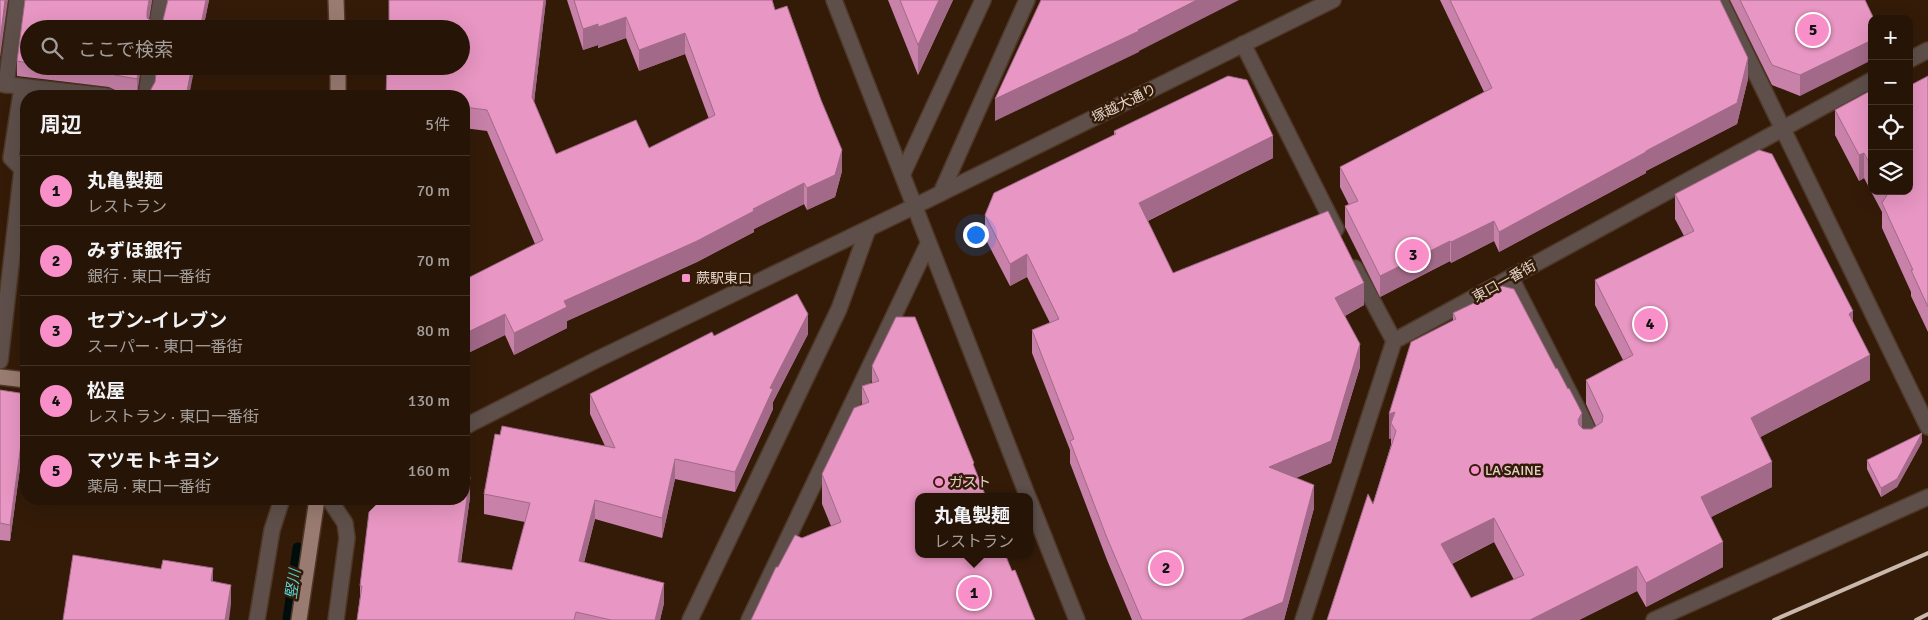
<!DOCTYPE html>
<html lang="ja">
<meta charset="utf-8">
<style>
:root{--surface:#261406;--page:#2e1d10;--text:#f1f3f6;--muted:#a49e9b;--line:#423328;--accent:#f98fc9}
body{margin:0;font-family:Signika,"Noto Sans JP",sans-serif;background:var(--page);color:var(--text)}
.controls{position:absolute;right:15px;top:15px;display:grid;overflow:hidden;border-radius:10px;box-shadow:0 5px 20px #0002}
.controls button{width:45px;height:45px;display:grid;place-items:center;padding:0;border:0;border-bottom:1px solid var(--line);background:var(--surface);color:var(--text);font:25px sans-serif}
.you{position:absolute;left:975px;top:234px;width:18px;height:18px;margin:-12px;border:4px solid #fff;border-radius:50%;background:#1a73e8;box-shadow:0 0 0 8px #1a73e833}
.badge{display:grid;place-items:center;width:32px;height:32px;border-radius:50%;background:var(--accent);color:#111;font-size:16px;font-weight:700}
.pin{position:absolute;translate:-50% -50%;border:2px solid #fff;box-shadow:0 1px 5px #0006}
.popup{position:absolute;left:915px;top:493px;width:118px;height:65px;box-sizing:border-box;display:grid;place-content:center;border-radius:10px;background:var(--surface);filter:drop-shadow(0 1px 4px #0005);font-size:16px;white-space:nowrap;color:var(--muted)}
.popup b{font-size:19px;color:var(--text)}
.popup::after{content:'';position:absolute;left:50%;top:100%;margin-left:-10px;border:10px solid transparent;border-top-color:var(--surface)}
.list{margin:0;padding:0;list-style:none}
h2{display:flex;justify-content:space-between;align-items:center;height:65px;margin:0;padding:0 20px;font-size:21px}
h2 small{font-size:16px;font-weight:400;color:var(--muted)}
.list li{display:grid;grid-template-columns:32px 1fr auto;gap:15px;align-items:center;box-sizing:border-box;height:70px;padding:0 20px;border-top:1px solid var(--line)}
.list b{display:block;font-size:19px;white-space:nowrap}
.list p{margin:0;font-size:16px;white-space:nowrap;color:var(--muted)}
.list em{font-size:16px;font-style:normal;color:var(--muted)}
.icon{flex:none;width:28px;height:28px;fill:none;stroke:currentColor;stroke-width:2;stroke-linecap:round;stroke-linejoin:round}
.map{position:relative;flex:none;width:1928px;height:620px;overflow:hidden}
.search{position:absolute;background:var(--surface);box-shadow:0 5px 20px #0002;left:20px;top:20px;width:450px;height:55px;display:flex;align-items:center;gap:12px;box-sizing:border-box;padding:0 18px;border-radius:28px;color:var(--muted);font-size:19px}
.panel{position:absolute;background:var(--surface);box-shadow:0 5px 20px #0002;left:20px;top:90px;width:450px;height:415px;border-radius:20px}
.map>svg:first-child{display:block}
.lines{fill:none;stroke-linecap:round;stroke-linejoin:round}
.stream{stroke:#010d0d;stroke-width:11}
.minor-casing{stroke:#4f3827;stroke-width:18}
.major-casing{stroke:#4f3827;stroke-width:18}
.minor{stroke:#5e4f4a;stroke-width:15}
.major{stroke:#997b71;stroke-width:15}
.rail{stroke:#cab8ac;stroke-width:4}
.wall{fill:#c881a8;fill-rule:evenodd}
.shaded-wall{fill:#a26988}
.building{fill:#e896c3;stroke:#a26988;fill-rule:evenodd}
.poi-dot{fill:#f98fc9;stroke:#331b08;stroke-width:2}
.labels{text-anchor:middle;stroke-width:5;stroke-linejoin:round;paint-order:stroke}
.street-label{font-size:14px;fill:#e4d3c8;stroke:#331b08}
.poi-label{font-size:14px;fill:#e4d3c8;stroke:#331b08;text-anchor:start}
.water-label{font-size:15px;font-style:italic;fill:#54d8d9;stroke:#331b08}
</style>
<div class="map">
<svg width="1928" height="620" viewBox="0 0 1928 620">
<rect width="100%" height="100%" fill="#331b08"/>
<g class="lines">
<polyline class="stream" points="288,620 298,548"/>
<g class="minor-casing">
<g id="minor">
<polyline points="834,0 1028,497"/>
<polyline points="1720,0 1928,427"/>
<polyline points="156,29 161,0"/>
<polyline points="1243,44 1336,229"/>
<polyline points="1909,60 1928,50"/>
<polyline points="0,84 108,96"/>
<polyline points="6,85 17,0"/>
<polyline points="146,96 150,66"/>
<polyline points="903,173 983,0"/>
<polyline points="941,193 1027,0"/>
<polyline points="1355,268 1394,341"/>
<polyline points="1511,278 1594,441 1589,444"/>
<polyline points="0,361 22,169 11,158 22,87"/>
<polyline points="464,427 598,359 915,206 1333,0"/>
<polyline points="329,499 345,523 347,538 336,620"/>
<polyline points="1029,499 1077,620"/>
<polyline points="257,620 272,530 282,499"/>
<polyline points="690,620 839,309 868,229"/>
<polyline points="749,620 928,244"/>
<polyline points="1303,620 1394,341 1872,80"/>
<polyline points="1654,620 1928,497"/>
</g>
</g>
<g class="major-casing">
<g id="major">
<polyline points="336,0 337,29"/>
<polyline points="338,66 338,96"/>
<polyline points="0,377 26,380"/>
<polyline points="299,620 317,499"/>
</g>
</g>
<use href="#minor" class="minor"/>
<use href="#major" class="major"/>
<g class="rail">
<polyline points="1774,620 1928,553"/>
<polyline points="1916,620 1928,614"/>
</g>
</g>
<g class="wall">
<polygon points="25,0 152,0 149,19 154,23 160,23 163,20 168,0 209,0 203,29 29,29 29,66 141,66 137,94 115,90 109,87 17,76 17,61"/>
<polygon points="546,0 534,102 556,154 649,148 709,119 685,54 639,71 626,38 598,48 598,45 583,50 567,0 772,0 775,10 842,171 835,197 807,210 804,204 754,229 754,232 697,262 567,321 567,328 514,355 505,335 464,355 535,244 487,131 464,128 464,96"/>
<polygon points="888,0 953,0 918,75"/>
<polygon points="1440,0 1720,0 1748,79 1737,124 1646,171 1646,173 1499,252 1494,241 1451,263 1450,261 1380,297 1345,227 1345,206 1349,205 1340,187 1340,167 1484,92"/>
<polygon points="1730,0 1865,0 1800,96 1772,85"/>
<polygon points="1928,76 1928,332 1911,296 1911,292 1882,228 1882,212 1864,178 1859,181 1835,135 1835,110 1872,90 1872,191 1909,191"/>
<polygon points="1114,131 1273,158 1148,221 1173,273 1364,305 1345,316 1360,367 1331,463 1296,478 1314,508 1284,620 1132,620 1107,560 1070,463 1070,450 1032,353 1032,330 1050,323 1027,277 1010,286 985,238 985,215 1114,135"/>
<path d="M1675 194 1853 322 1870 380 1760 437 1772 487 1711 517 1723 567 1646 607 1637 591 1579 620H1327L1373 504 1391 445V438L1389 439V414L1453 320V313L1478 302V299L1582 428 1583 429H1592L1596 426 1586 404V380L1623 360 1595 305V280L1684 236 1675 219ZM1494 542 1514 580 1471 598 1452 564Z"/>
<polygon points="896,317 919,497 1012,571 1035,620 778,567 802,538 831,526 822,504 822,474 862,405 862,386 872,383 872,366"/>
<polygon points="808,334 773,402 773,409 735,492 675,479 662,538 595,519 584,563 664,603 660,620 357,620 360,597 360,586 470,497 461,563 512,570 525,522 484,514 484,494 605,446 590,414 590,394 714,336"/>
<polygon points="0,390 26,394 26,424 10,541 0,540"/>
<polygon points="1922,442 1897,487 1881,497 1867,469 1867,460"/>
<polygon points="180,499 205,499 204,503"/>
</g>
<g class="shaded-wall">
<polygon points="5,0 8,0 0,58 0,42"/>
<polygon points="149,0 152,0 147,27 147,12"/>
<polygon points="206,0 209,0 203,29 200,29"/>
<polygon points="544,0 546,0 532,119 532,97"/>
<polygon points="939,0 953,0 918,75 918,45"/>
<polygon points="1197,0 1239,0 1139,51 1139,52 995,121 995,99 1138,30"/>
<polygon points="626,17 626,38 598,48 598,27"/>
<polygon points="598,24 598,45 583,50 583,29"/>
<polygon points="685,33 685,54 639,71 639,50"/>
<polygon points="1871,35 1872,35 1872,60 1800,96 1800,75"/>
<polygon points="1748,58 1748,79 1737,124 1646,171 1646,173 1499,252 1499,232 1646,151"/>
<polygon points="139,66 141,66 137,94 137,79"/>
<polygon points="192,66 195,66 189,96 186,96"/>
<polygon points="1273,136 1273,158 1139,225 1139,203"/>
<polygon points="842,150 842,171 835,197 807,210 807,188"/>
<polygon points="1864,153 1864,178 1859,181 1859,155"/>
<polygon points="804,183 804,204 754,229 754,232 697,262 567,321 567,328 514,355 514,333 564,301"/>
<polygon points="1494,221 1494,241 1451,263 1451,242"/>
<polygon points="1450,241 1450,261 1380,297 1380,276"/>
<polygon points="1027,254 1027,277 1010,286 1010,264"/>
<polygon points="1364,283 1364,305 1335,321 1335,298"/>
<polygon points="1853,311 1853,336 1849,314"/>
<polygon points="505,314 505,335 464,355 464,334"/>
<polygon points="808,314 808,334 773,402 773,409 735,492 735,472 770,388"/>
<polygon points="1360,344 1360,367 1331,463 1269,489 1269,467"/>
<polygon points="1870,355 1870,380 1751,442 1751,418"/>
<polygon points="26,407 26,424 10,541 10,525"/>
<polygon points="1395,412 1391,423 1391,438 1389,439 1389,414"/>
<polygon points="1582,413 1582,437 1578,420"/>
<polygon points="1922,433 1922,442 1897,487 1881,497 1881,488"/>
<polygon points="675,459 675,479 662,538 662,518"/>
<polygon points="1772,462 1772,487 1701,522 1701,497"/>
<polygon points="470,477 470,497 458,582 458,562"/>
<polygon points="1314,485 1314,508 1284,620 1241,620"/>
<polygon points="595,500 595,519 579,581 579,561"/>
<polygon points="1494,518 1494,542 1441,569 1441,544"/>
<polygon points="1723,542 1723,567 1646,607 1646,583"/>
<polygon points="1637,566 1637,591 1579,620 1530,620"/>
<polygon points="213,568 213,586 211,581"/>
<polygon points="664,583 664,603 660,620 655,620"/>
<polygon points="231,585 231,604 229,620 225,620"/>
</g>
<g class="building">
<polygon points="0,0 5,0 0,42"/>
<polygon points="25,0 149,0 147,12 147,18 154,23 160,23 163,20 168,0 206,0 200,29 29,29 29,63 17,61"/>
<polygon points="389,0 544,0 532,97 556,154 636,120 649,148 715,115 685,33 639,50 626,17 598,27 598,24 583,29 574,0 772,0 775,10 787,6 821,100 842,150 835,175 807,188 804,183 753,209 754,211 697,241 564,301 567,307 514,333 505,314 464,334 464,280 543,240 487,110 464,107 464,96 386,96 387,66 461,66 461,29 389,29"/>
<polygon points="900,0 939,0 918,45"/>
<polygon points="1041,0 1197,0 1138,30 1139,31 995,99"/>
<polygon points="1450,0 1720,0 1748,58 1737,103 1646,151 1646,152 1499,232 1494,221 1451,242 1450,241 1380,276 1345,206 1358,201 1340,167 1492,88"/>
<polygon points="1740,0 1865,0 1874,19 1872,19 1872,35 1871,35 1872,40 1800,75 1772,65"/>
<polygon points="60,66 139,66 137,79 115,75 109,72"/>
<polygon points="157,66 192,66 186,96 150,96 151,89 155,82"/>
<polygon points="1228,76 1247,80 1273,136 1139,203 1173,273 1328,211 1364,283 1335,298 1360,344 1331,441 1269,467 1314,485 1283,602 1241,620 1142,620 1107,538 1070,441 1074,439 1032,330 1059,319 1027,254 1010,264 985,215 994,193 1116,134 1114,131"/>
<polygon points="1928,76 1928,307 1911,270 1913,270 1882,203 1887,195 1884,191 1909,191 1909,86"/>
<polygon points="1872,90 1872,168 1864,153 1859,155 1835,110"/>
<path d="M1759 150 1772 154 1853 311 1849 314 1870 355 1751 418 1772 462 1701 497 1723 542 1646 583 1637 566 1530 620H1327L1368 494 1373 504 1396 431 1391 423 1395 412 1389 414 1411 342 1456 319 1453 313 1478 301V299L1502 286 1514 289 1556 369 1557 368 1568 389 1569 388 1582 413 1578 420 1579 425 1583 429H1592L1602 422 1603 416 1586 380 1633 355 1595 280 1694 231 1675 194ZM1494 518 1524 575 1471 598 1441 544Z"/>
<polygon points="797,294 808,314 770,388 773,389 735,472 675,459 662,518 595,500 579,561 664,583 655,620 611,620 576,612 574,620 357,620 362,586 360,586 369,512 382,499 464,499 464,476 470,477 458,562 512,570 530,503 484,494 495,434 500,435 502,426 615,448 590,394 712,332 714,336"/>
<polygon points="896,317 915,317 974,463 973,464 986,497 919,497 919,554 1005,554 1012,571 1015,570 1035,620 751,620 776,567 778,567 795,535 802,538 841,522 822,474 854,408 869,402 862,386 879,381 872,366"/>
<polygon points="0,390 26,394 26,407 10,525 0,523"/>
<polygon points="1922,433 1897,479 1881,488 1867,460"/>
<polygon points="73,555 161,569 163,560 213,568 211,581 231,585 225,620 63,620"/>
</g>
<g class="poi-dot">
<rect x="681" y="273" width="10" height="10" rx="2.5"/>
<circle cx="1475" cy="470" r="5"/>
<circle cx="939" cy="482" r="5"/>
</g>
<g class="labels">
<g class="street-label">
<text transform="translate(1124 103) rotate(-26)" y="5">塚越大通り</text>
<text transform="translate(1504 281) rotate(-29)" y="5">東口一番街</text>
</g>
<g class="poi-label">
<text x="696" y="283">蕨駅東口</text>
<text x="1485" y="475">LA SAINE</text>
<text x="949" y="487">ガスト</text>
</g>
<g class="water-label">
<text transform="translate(293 584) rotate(-82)" y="5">竪川</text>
</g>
</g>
</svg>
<div class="controls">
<button>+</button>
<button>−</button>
<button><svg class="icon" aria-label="locate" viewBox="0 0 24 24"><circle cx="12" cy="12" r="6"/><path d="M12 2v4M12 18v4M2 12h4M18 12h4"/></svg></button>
<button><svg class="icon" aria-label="layers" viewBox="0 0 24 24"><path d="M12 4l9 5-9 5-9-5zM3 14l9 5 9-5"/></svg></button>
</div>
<div class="you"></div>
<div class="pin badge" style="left:974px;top:593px">1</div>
<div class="popup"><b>丸亀製麺</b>レストラン</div>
<div class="pin badge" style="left:1166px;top:568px">2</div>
<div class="pin badge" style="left:1413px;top:255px">3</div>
<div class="pin badge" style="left:1650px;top:324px">4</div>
<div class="pin badge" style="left:1813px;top:30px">5</div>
<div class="search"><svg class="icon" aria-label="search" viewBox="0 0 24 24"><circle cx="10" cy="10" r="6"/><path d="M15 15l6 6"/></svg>ここで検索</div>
<section class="panel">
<h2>周辺<small>5件</small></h2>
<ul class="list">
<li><span class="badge">1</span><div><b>丸亀製麺</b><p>レストラン</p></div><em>70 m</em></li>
<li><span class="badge">2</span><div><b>みずほ銀行</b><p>銀行 · 東口一番街</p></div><em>70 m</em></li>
<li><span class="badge">3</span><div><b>セブン-イレブン</b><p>スーパー · 東口一番街</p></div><em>80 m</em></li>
<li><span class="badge">4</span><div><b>松屋</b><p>レストラン · 東口一番街</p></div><em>130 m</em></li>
<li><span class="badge">5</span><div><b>マツモトキヨシ</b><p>薬局 · 東口一番街</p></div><em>160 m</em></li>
</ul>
</section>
</div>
